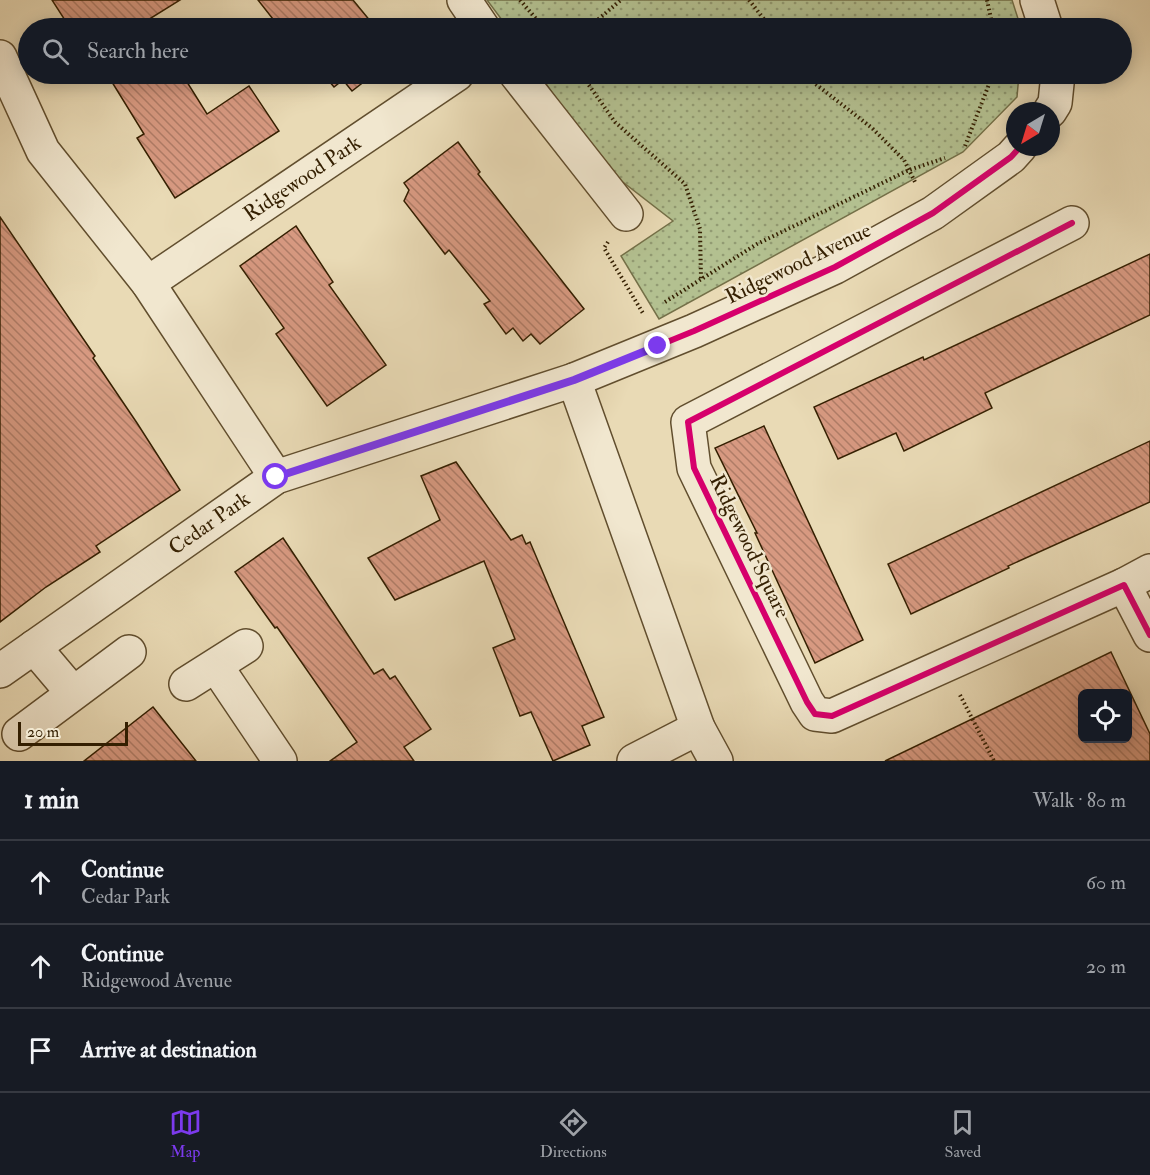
<!DOCTYPE html>
<meta charset="utf-8">
<style>
:root{--surface:#171b24;--page:#242831;--text:#f1f3f6;--muted:#9ea1a6;--line:#363941;--accent:#7c3aed}
body{margin:0;font-family:"IM FELL Double Pica",serif;background:var(--page);color:var(--text)}
.controls{position:absolute;right:18px;bottom:18px;display:grid;overflow:hidden;border-radius:9px;box-shadow:0 3px 15px #0003}
.controls button{width:54px;height:54px;display:grid;place-items:center;padding:0;border:0;border-bottom:2px solid var(--line);background:var(--surface);color:var(--text);font:30px sans-serif}
.compass{position:absolute;left:1006px;top:102px;width:54px;height:54px;border-radius:50%;background:var(--surface);box-shadow:0 3px 15px #0003;rotate:218deg}
.scale{position:absolute;left:18px;bottom:15px;width:110px;box-sizing:border-box;padding-left:6px;border:3px solid #341f01;border-top:0;font-size:16px;line-height:21px;white-space:nowrap;color:#341f01;-webkit-text-stroke:4px #f1e7cf;paint-order:stroke}
.stop{position:absolute;width:18px;height:18px;margin:-14px;border:4px solid #7c3aed;border-radius:50%;background:#fff}
.stop.end{background:#7c3aed;border-color:#fff;box-shadow:0 2px 6px #0008}
.list{margin:0;padding:0;list-style:none}
h2{display:flex;justify-content:space-between;align-items:center;height:78px;margin:0;padding:0 24px;font-size:26px}
h2 small{font-size:20px;font-weight:400;color:var(--muted)}
.list li{display:grid;grid-template-columns:39px 1fr auto;gap:18px;align-items:center;box-sizing:border-box;height:84px;padding:0 24px;border-top:2px solid var(--line)}
.list b{display:block;font-size:22px;white-space:nowrap}
.list p{margin:0;font-size:20px;white-space:nowrap;color:var(--muted)}
.list em{font-size:20px;font-style:normal;color:var(--muted)}
.icon{flex:none;width:33px;height:33px;fill:none;stroke:currentColor;stroke-width:2;stroke-linecap:round;stroke-linejoin:round}
.map{position:relative;flex:none;width:1150px;height:761px;overflow:hidden}
.search{position:absolute;background:var(--surface);box-shadow:0 3px 15px #0003;left:18px;right:18px;top:18px;height:66px;display:flex;align-items:center;gap:15px;box-sizing:border-box;padding:0 21px;border-radius:33px;color:var(--muted);font-size:22px}
.sheet{height:330px;background:var(--surface)}
nav{display:flex;justify-content:space-around;align-items:center;box-sizing:border-box;height:84px;border-top:2px solid var(--line);background:var(--surface);font-size:16px;color:var(--muted)}
nav a{display:grid;justify-items:center;gap:3px}
nav .on{color:var(--accent)}
.map>svg:first-child{display:block}
.grass{fill:url(#grass-dots);stroke:#747048;stroke-width:1.5}
.building{fill:url(#building-back-hatch);stroke:#341f01;stroke-width:1.5;fill-rule:evenodd}
.lines{fill:none;stroke-linecap:round;stroke-linejoin:round}
.minor-casing{stroke:#614e2e;stroke-width:36}
.path{stroke:#341f01;stroke-width:4;stroke-dasharray:1.5 3;stroke-linecap:butt}
.minor{stroke:#f1e7cf;stroke-width:33}
.cycleway-casing{stroke:#f1e7cf;stroke-width:10}
.cycleway{stroke:#d6006c;stroke-width:6}
.route{stroke:#7c3aed;stroke-width:8}
.labels{text-anchor:middle;stroke-width:5;stroke-linejoin:round;paint-order:stroke}
.street-label{font-size:21px;fill:#341f01;stroke:#f1e7cf}
</style>
<div class="map">
<svg width="1150" height="761" viewBox="0 0 1150 761">
<defs>
<pattern id="grass-dots" width="8" height="8" patternUnits="userSpaceOnUse" patternTransform="scale(1.5)"><rect width="8" height="8" fill="#b3c090"/><path d="M2 2h.1M6 6h.1" fill="none" stroke="#929b73" stroke-width="1.8" stroke-linecap="round"/></pattern>
<pattern id="building-back-hatch" width="6" height="6" patternUnits="userSpaceOnUse" patternTransform="scale(1.5)"><rect width="6" height="6" fill="#d79981"/><path d="M-1 5l2 2M0 0l6 6M5-1l2 2" fill="none" stroke="#af7c67"/></pattern>
</defs>
<rect width="100%" height="100%" fill="#e9dab5"/>
<filter id="stains"><feTurbulence type="fractalNoise" baseFrequency=".00333" numOctaves="4"/><feColorMatrix values="0 0 0 0 .2 0 0 0 0 .09 0 0 0 0 .02 0 0 0 .5 -.17"/></filter>
<radialGradient id="worn" r=".72"><stop offset=".6" stop-color="#630" stop-opacity="0"/><stop offset="1" stop-color="#630" stop-opacity=".3"/></radialGradient>
<g class="grass">
<polygon points="487,0 1012,0 1021,28 508,28"/>
<polygon points="539,74 1019,74 1017,97 963,152 659,319 621,256 673,221 606,169"/>
</g>
<g class="building">
<polygon points="52,0 180,0 135,28 70,28"/>
<polygon points="258,0 353,0 376,28 280,28"/>
<polygon points="107,74 182,74 207,114 249,86 279,131 175,198 137,138 144,134"/>
<polygon points="323,74 374,74 352,91 343,80 334,87"/>
<polygon points="458,142 480,172 478,174 584,309 540,344 531,334 523,341 513,328 506,334 484,304 490,301 449,250 445,254 404,201 409,190 404,183"/>
<polygon points="0,217 95,356 93,358 137,423 180,490 96,546 100,552 46,587 0,622"/>
<polygon points="296,226 333,282 329,285 386,365 327,406 276,334 284,328 240,266"/>
<polygon points="1150,254 1150,315 985,393 992,408 904,451 896,433 838,459 814,407 923,357 924,360"/>
<polygon points="764,426 863,640 815,663 755,533 757,533 715,448"/>
<polygon points="1150,441 1150,502 1008,566 1009,568 911,614 888,564"/>
<polygon points="456,462 511,540 522,535 526,544 530,542 604,717 582,726 590,745 553,761 531,712 520,716 493,648 515,639 484,561 395,600 368,558 440,520 421,476"/>
<polygon points="283,538 374,674 383,669 390,679 395,676 431,729 404,747 414,761 330,761 357,742 277,627 275,628 235,572"/>
<path d="M1111 652 1150 734V761H885ZM1083 693H1128V738H1083Z"/>
<polygon points="153,707 196,761 84,761"/>
</g>
<g class="lines">
<g class="minor-casing">
<g id="minor">
<polyline points="464,0 483,28"/>
<polyline points="1037,0 1046,28"/>
<polyline points="0,57 43,151 148,283 276,477"/>
<polyline points="516,74 626,214"/>
<polyline points="1050,111 1055,103 1058,74"/>
<polyline points="1072,223 688,422 694,468 807,702 815,714 832,716 1124,585 1150,635"/>
<polyline points="148,283 457,74"/>
<polyline points="574,380 698,728 716,761"/>
<polyline points="1124,585 1150,571"/>
<polyline points="34,647 73,693"/>
<polyline points="216,666 280,761"/>
<polyline points="0,671 276,477 574,380 694,331 835,267 933,213 1011,157 1020,147"/>
<polyline points="186,684 246,646"/>
<polyline points="19,734 129,652"/>
<polyline points="634,761 698,728"/>
</g>
</g>
<g class="path">
<polyline points="520,0 544,28"/>
<polyline points="749,0 771,28"/>
<polyline points="987,0 993,28"/>
<polyline points="588,28 621,0"/>
<polyline points="581,74 615,122 685,184 700,229 701,279"/>
<polyline points="807,74 813,82 872,128 904,160 915,182"/>
<polyline points="965,146 993,74"/>
<polyline points="608,242 604,248 644,315"/>
<polyline points="665,302 757,244 909,170 945,158"/>
<polyline points="960,695 994,761"/>
</g>
<use href="#minor" class="minor"/>
<g class="cycleway-casing">
<g id="cycleway">
<polyline points="1072,223 688,422 694,468 807,702 815,714 832,716 1124,585 1150,635"/>
<polyline points="574,380 694,331 835,267 933,213 1011,157 1020,147"/>
</g>
</g>
<use href="#cycleway" class="cycleway"/>
</g>
<g class="lines">
<polyline class="route" points="276,477 574,380 658,346"/>
</g>
<g class="labels">
<g class="street-label">
<text transform="translate(302 178) rotate(-34)" y="7">Ridgewood Park</text>
<text transform="translate(798 263) rotate(-26)" y="7">Ridgewood Avenue</text>
<text transform="translate(209 523) rotate(-35)" y="7">Cedar Park</text>
<text transform="translate(750 546) rotate(64)" y="7">Ridgewood Square</text>
</g>
</g>
<rect width="100%" height="100%" filter="url(#stains)"/>
<rect width="100%" height="100%" fill="url(#worn)"/>
</svg>
<div class="controls">
<button><svg class="icon" aria-label="locate" viewBox="0 0 24 24"><circle cx="12" cy="12" r="6"/><path d="M12 2v4M12 18v4M2 12h4M18 12h4"/></svg></button>
</div>
<svg class="compass" viewBox="-18 -18 36 36"><path d="M0-13l5 13h-10z" fill="#e53935"/><path d="M0 13l5-13h-10z" fill="#9ea1a6"/></svg>
<div class="scale">20 m</div>
<div class="stop" style="left:276px;top:477px"></div>
<div class="stop end" style="left:658px;top:346px"></div>
<div class="search"><svg class="icon" aria-label="search" viewBox="0 0 24 24"><circle cx="10" cy="10" r="6"/><path d="M15 15l6 6"/></svg>Search here</div>
</div>
<section class="sheet">
<h2>1 min<small>Walk · 80 m</small></h2>
<ul class="list">
<li><svg class="icon" aria-label="ahead" viewBox="0 0 24 24"><path d="M12 20V5M6 11l6-6 6 6"/></svg><div><b>Continue</b><p>Cedar Park</p></div><em>60 m</em></li>
<li><svg class="icon" aria-label="ahead" viewBox="0 0 24 24"><path d="M12 20V5M6 11l6-6 6 6"/></svg><div><b>Continue</b><p>Ridgewood Avenue</p></div><em>20 m</em></li>
<li><svg class="icon" aria-label="arrive" viewBox="0 0 24 24"><path d="M6 21V4h12l-3 4 3 4H6"/></svg><div><b>Arrive at destination</b></div></li>
</ul>
</section>
<nav>
<a class="on"><svg class="icon" aria-label="map" viewBox="0 0 24 24"><path d="M3 6l6-2 6 2 6-2v14l-6 2-6-2-6 2zM9 4v14M15 6v14"/></svg>Map</a>
<a><svg class="icon" aria-label="directions" viewBox="0 0 24 24"><path d="M12 3l9 9-9 9-9-9zM9 14v-3h6M13 9l2 2-2 2"/></svg>Directions</a>
<a><svg class="icon" aria-label="saved" viewBox="0 0 24 24"><path d="M7 4h10v16l-5-4-5 4z"/></svg>Saved</a>
</nav>
